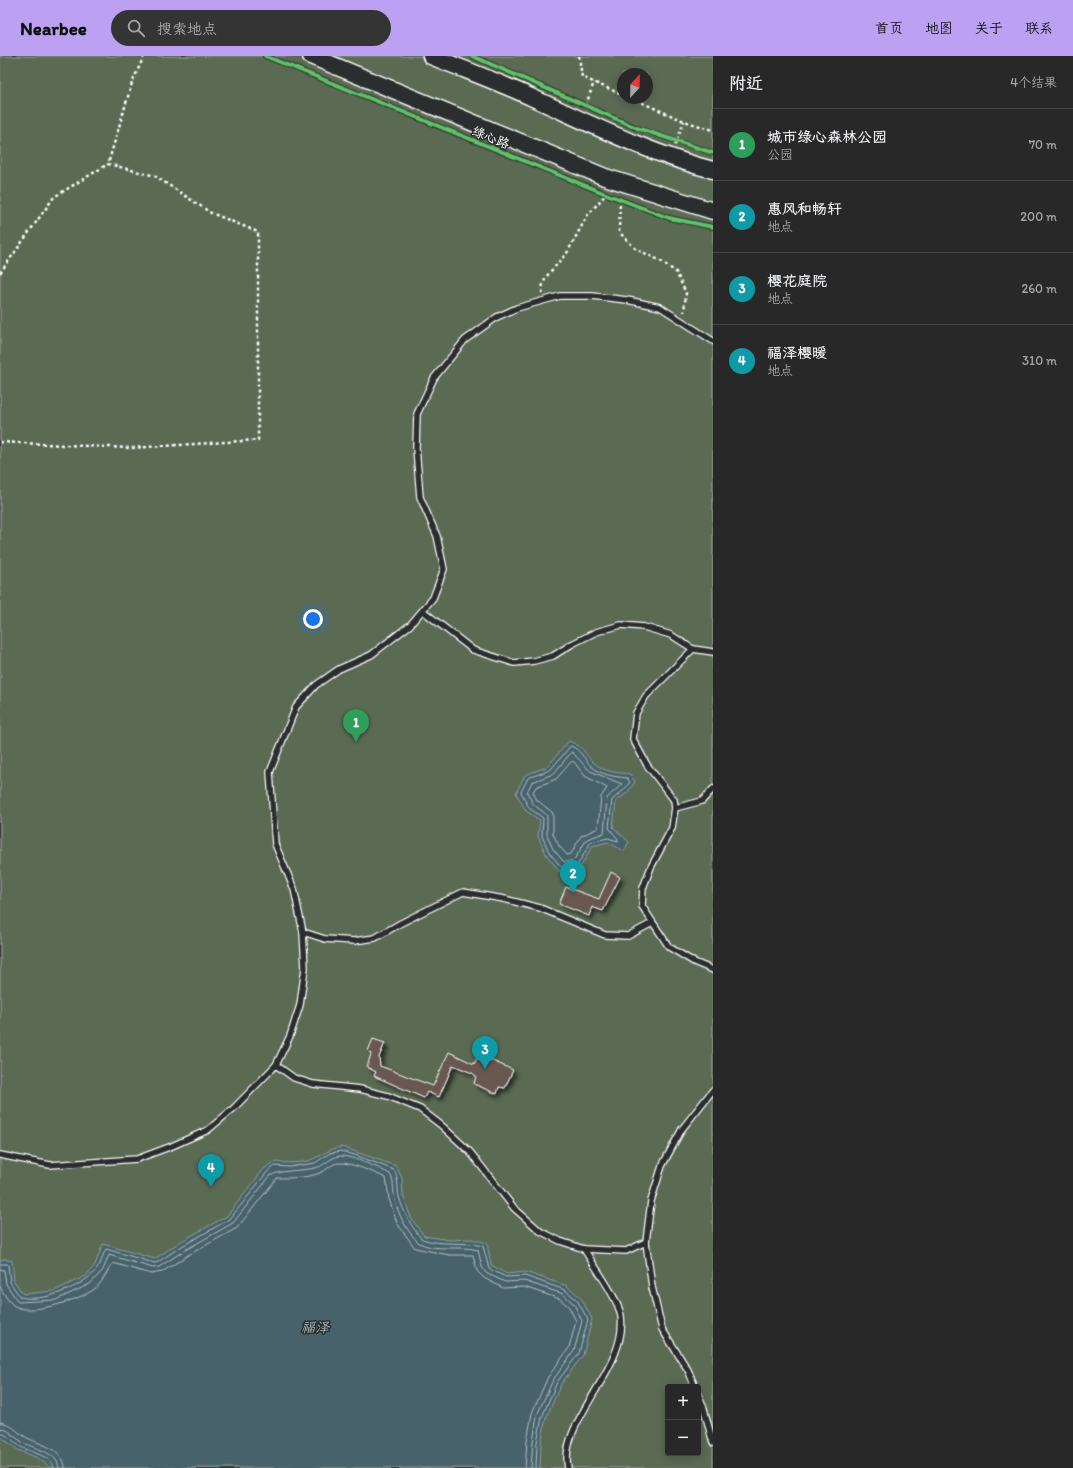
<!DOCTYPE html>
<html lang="zh">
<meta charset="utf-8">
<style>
:root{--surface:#282828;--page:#343434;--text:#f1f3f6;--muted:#a5a6a8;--line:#444445;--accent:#bca0f2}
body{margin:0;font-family:Itim,"LXGW WenKai TC",sans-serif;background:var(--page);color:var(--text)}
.controls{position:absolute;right:12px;bottom:12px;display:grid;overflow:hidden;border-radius:4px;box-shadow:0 2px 10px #0003}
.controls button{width:36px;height:36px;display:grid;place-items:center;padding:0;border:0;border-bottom:1px solid var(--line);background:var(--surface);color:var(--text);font:20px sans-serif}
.compass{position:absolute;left:617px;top:12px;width:36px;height:36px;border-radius:50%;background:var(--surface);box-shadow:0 2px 10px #0003;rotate:22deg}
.you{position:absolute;left:313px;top:563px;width:14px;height:14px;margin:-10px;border:3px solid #fff;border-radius:50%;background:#1a73e8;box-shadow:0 0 0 6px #1a73e833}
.badge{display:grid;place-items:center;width:26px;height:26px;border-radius:50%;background:var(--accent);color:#fff;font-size:13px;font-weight:700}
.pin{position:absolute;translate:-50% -33px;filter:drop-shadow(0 1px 2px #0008)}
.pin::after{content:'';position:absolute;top:21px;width:14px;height:12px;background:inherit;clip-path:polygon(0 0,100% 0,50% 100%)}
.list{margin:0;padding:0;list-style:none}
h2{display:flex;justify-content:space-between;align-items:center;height:52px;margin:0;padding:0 16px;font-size:17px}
h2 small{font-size:13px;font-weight:400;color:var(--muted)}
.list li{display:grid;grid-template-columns:26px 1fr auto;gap:12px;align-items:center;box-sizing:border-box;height:72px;padding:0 16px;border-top:1px solid var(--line)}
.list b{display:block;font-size:15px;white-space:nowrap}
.list p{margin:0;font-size:13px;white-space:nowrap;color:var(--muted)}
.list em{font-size:13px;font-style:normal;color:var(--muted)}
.icon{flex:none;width:22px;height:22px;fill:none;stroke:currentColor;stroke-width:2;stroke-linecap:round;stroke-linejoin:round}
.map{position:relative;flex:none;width:713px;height:1412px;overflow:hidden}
header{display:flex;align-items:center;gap:24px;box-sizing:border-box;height:56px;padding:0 20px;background:var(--accent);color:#111}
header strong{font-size:19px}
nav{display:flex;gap:22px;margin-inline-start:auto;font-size:14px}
.search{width:280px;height:36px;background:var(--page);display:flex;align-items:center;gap:10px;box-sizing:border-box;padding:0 14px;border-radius:22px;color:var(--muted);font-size:15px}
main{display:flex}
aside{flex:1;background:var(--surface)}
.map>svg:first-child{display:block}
.green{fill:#5a6a52;stroke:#acb4a8;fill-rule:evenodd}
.water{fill:#46626b;stroke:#90a1a6}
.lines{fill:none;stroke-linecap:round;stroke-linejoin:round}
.shore{stroke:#b5c0c4;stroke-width:1}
.building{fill:#685850;stroke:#fff;filter:url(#shadow)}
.lane-casing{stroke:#fff;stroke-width:8}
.secondary-casing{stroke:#fff;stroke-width:19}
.path{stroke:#fff;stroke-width:2.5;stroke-dasharray:3 3;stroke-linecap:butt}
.lane{stroke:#2a2d2e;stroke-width:5.5}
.secondary{stroke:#2a2d2e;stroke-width:16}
.cycleway-casing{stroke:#2a2d2e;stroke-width:6}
.cycleway{stroke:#61c268;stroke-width:4}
.labels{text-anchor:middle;stroke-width:3;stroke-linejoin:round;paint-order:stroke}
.street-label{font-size:13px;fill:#fff;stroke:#2a2d2e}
.water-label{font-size:14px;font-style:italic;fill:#acb8bc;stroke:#2a2d2e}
</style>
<header>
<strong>Nearbee</strong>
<div class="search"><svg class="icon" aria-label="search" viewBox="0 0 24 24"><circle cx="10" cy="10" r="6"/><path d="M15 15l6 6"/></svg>搜索地点</div>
<nav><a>首页</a><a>地图</a><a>关于</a><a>联系</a></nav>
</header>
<main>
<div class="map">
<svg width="713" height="1412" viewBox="0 0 713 1412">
<defs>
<filter id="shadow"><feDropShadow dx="3.5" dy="3.5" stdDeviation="2" flood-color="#0009"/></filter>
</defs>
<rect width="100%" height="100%" fill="#363635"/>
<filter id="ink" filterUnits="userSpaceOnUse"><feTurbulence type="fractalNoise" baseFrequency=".025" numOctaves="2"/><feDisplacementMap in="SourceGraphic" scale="8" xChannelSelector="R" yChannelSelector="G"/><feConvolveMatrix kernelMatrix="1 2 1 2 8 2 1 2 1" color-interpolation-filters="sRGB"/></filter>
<g filter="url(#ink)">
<path class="green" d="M0 0H713V1412H0ZM623 18H647V42H623ZM668 1331H698V1397H668Z"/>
<g class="water">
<path d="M569 685C586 692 583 697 594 707 604 716 618 717 630 718L635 726 627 737 616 745 613 771 629 786 624 795 608 786 592 790 580 812 560 816 546 798 538 780 540 764 526 755 516 737 525 719 547 711Z"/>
<path d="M342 1091 396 1110 402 1122 403 1139 411 1162 424 1180 450 1184 471 1183 487 1187 491 1209 507 1218 525 1216 567 1230 581 1242 592 1263 583 1299 561 1328 546 1362 541 1387 540 1412H51L38 1402 18 1394 0 1380V1204L5 1203 12 1205 14 1225 23 1238 54 1235 86 1220 95 1209 103 1188 155 1203 180 1186 227 1160 264 1113 274 1106C286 1107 304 1108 315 1102 327 1097 328 1093 342 1091Z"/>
</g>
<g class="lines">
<g class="shore">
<path d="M571 690C581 694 584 703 591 710 600 719 616 721 627 722L630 726 624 734 612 744 609 772 618 783V785L608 782 591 786 578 808 562 812 549 796 542 780 543 762 529 752 521 736 528 722 550 714Z"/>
<polygon points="572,696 590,715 622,728 607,742 604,777 587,783 574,804 564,806 553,793 547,779 547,759 533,748 527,736 532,726 553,718"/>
<polygon points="574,706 585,720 607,732 601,741 598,772 581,780 571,798 567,799 559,790 553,778 553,757 537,744 533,736 536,731 556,723 571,706"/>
<path d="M0 1208H8L10 1226 20 1241C43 1247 83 1231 97 1213 102 1207 102 1199 106 1193L154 1207 158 1206 182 1190 230 1163 267 1116 275 1110 289 1111 315 1107 330 1097 341 1095 358 1100 394 1114C399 1123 397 1131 399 1141 404 1157 411 1171 422 1183 442 1190 463 1185 483 1190L489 1213 506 1221 525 1220 565 1234 577 1244 588 1264 579 1297 557 1326 542 1361 537 1386 536 1412"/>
<path d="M0 1213 4 1214 6 1228 18 1246 56 1244 90 1228 103 1214 109 1199 153 1212 159 1211 185 1194 233 1167 270 1120C278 1114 303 1115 315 1112 325 1110 330 1101 340 1100 353 1100 379 1112 390 1118 394 1125 393 1131 394 1139 396 1155 407 1176 419 1187 437 1196 459 1189 478 1194L482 1211 486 1217 505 1226 524 1225 563 1238 574 1248 582 1265 574 1295 553 1324 537 1359 533 1386 531 1412"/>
<path d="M0 1230C3 1237 9 1248 17 1251 33 1259 82 1243 96 1232 104 1224 107 1215 113 1207L151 1218 162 1216 188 1199 237 1172 277 1122C291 1122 307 1122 320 1117 327 1114 332 1107 339 1107 350 1106 375 1117 386 1122L389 1143 397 1167 415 1192 449 1199H473L477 1215 484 1222 503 1232 524 1231 560 1243 569 1251 576 1265 569 1292 548 1321 532 1357 527 1385 525 1412"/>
<path d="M0 1366C10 1367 16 1375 24 1380 38 1389 64 1391 65 1412"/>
<path d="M0 1372C9 1373 14 1381 21 1385 32 1393 58 1395 59 1412"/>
<path d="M0 1377C8 1378 14 1387 21 1391 30 1396 52 1400 54 1412"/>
</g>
</g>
<g class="building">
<polygon points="611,816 620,821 603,855 592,851 589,860 559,848 566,831 599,843"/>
<polygon points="373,983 385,987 379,1001 380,1010 433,1030 449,996 474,1008 479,999 513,1014 505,1032 499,1031 497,1038 474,1028 476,1020 472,1017 453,1009 439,1041 427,1036 424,1042 374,1020 376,1016 367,1011 371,998 368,995"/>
</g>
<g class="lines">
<g class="lane-casing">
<g id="lane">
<polyline points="423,555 473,594 514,607 534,605 553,600 572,588 596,576 621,569 644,571 671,579 693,593 713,596"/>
<polyline points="693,593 646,640 636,657 633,683 647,709 674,744 675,752 672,772 651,811 643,832 642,850 669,891 694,906 713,914"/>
<polyline points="675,752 702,745 713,733"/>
<polyline points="303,876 325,883 354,885 375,882 401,867 463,836 504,843 540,852 605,879 628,880 652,867"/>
<polyline points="276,1009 294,1022 313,1028 360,1033 388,1040 420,1053 441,1069 470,1096 514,1152 540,1175 560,1185 584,1193 626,1195 646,1186"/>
<polyline points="0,1099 50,1109 137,1103 172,1090 208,1074 234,1052 276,1009 290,980 300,949 305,912 303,876 294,833 275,788 270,716 296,651 316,629 339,613 371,599 410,569 433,542 444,513 437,480 420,441 416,392 417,358 434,322 465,284 497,261 517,252 560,240 592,240 627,244 660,251 713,285"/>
<polyline points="695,1331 688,1314 662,1273 652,1231 646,1186 651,1145 662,1110 682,1073 713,1034"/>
<polyline points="698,1337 704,1353 713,1387"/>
<path d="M568 1412C558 1365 628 1313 621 1260 618 1242 594 1210 584 1193"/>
</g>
</g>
<g class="secondary-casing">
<g id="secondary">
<polyline points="311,0 605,121 713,155"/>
<path d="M431 0C465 14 499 26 533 42 591 68 650 98 713 114"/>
</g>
</g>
<g class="path">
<polyline points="579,0 582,21 623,39"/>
<polyline points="631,42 684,65 713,74"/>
<polyline points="586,49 594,26"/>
<polyline points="675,89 684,65"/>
<polyline points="620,143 619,176 636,193 659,204 676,216 686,237 684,256"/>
<polyline points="0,217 54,141 108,108"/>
<polyline points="542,237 543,227 549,217 567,197 587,160 606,138"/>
<polyline points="0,386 130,392 258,384 258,176 211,157 155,120 108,108 132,27 144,0"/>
</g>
<use href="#lane" class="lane"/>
<use href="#secondary" class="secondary"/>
<g class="cycleway-casing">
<g id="cycleway">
<polyline points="265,0 606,138 669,162 713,171"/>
<polyline points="472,0 637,72 713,97"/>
</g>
</g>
<use href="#cycleway" class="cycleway"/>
</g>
</g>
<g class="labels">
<g class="street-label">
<text transform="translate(491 81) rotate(22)" y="5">绿心路</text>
</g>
<g class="water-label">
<text x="315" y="1276">福泽</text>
</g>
</g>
</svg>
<div class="controls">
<button>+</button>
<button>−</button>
</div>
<svg class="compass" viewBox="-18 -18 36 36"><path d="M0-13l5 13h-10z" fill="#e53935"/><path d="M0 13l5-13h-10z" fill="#a5a6a8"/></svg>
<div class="you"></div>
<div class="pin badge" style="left:356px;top:686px;background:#2e9e5b">1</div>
<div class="pin badge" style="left:573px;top:837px;background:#0f9aa8">2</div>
<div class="pin badge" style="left:485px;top:1013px;background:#0f9aa8">3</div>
<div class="pin badge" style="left:211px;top:1131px;background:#0f9aa8">4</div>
</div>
<aside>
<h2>附近<small>4个结果</small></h2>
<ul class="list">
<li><span class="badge" style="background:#2e9e5b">1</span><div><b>城市绿心森林公园</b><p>公园</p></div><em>70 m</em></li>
<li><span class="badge" style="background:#0f9aa8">2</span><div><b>惠风和畅轩</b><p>地点</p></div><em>200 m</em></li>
<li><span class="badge" style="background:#0f9aa8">3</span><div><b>樱花庭院</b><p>地点</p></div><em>260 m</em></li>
<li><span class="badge" style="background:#0f9aa8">4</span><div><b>福泽樱暖</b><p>地点</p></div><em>310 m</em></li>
</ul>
</aside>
</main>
